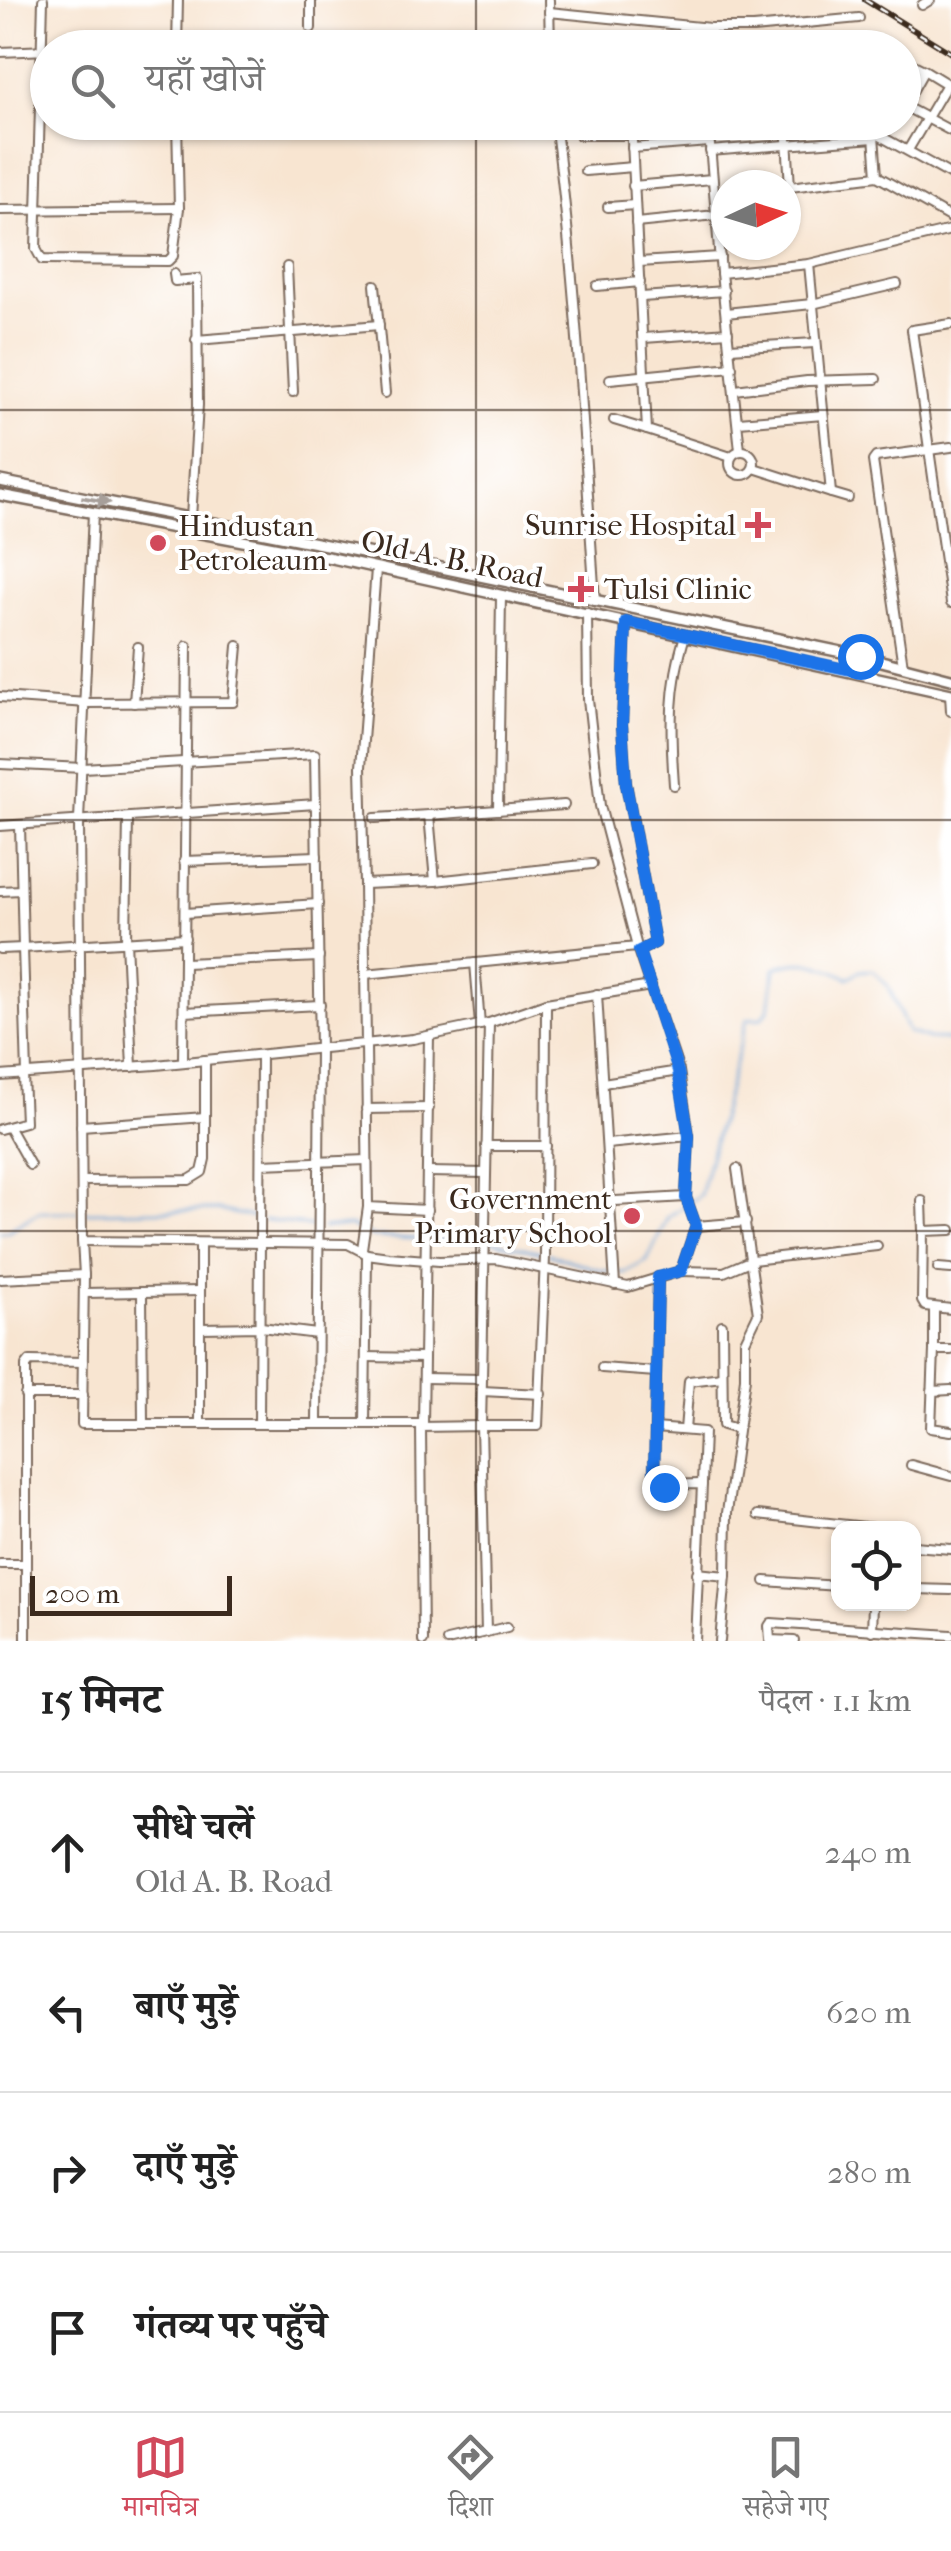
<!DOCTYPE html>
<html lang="hi">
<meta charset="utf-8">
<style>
:root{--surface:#fff;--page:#f2f2f2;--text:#222;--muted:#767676;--line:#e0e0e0;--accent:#d1495b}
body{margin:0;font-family:"IM FELL French Canon","Noto Serif Devanagari",serif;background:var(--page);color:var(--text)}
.controls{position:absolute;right:30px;bottom:30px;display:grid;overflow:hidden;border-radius:20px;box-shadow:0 2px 8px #0004}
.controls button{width:90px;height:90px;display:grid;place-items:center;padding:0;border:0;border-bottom:2px solid var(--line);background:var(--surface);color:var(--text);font:50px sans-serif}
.compass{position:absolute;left:711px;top:170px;width:90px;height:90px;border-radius:50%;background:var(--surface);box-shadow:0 2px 8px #0004;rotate:86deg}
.scale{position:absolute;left:30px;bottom:25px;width:202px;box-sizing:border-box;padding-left:10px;border:5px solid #3b2a1e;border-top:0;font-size:28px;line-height:35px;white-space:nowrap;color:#3b2a1e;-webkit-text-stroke:8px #fff;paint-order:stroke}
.stop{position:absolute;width:30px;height:30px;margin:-22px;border:8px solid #1a73e8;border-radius:50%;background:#fff}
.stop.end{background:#1a73e8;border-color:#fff;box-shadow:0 2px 10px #0008}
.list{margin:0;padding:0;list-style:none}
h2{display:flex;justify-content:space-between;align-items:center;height:130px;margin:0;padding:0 40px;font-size:42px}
h2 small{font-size:32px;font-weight:400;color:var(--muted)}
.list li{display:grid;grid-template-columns:65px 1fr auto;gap:30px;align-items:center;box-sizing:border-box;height:160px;padding:0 40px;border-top:2px solid var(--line)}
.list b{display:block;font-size:38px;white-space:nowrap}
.list p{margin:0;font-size:32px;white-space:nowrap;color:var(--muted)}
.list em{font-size:32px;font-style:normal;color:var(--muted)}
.icon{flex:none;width:55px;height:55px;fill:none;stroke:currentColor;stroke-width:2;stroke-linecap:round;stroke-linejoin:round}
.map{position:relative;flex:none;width:951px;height:1641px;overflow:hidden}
.search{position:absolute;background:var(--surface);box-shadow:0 2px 8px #0004;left:30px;right:30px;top:30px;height:110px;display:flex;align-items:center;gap:25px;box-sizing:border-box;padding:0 35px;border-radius:55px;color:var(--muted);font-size:38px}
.sheet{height:770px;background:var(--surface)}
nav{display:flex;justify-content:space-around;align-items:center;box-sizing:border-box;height:140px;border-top:2px solid var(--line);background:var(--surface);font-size:28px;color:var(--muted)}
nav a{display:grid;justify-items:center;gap:5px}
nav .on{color:var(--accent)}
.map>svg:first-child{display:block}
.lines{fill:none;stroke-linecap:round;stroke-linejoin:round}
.stream{stroke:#66a0d5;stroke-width:2.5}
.minor-casing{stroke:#7d6b5d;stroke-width:12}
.major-casing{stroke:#7d6b5d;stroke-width:14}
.minor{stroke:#fff;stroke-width:8}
.major{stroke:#fff;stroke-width:9}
.rail-casing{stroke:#3b2a1e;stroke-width:6}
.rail{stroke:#fff;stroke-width:2.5;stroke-dasharray:8;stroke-linecap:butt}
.oneway{fill:#a79f9a}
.route{stroke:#1a73e8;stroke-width:12}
.grid{fill:none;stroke:#3b2a1e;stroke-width:2.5;stroke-opacity:0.55}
.poi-dot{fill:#d1495b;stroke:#fff;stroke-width:4}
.labels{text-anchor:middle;stroke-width:8;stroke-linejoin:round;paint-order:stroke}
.poi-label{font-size:30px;fill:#3b2a1e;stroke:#fff;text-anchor:end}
.street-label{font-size:30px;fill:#3b2a1e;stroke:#fff}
</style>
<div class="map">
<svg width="951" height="1641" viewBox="0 0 951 1641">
<rect width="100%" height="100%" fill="#fff"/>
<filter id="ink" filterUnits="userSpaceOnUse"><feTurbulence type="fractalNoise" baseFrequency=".01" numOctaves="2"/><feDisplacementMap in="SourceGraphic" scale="20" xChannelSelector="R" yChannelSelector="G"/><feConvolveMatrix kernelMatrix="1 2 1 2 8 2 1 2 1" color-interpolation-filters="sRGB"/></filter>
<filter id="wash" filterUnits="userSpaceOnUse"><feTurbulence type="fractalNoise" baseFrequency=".0048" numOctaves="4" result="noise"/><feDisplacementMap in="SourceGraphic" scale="40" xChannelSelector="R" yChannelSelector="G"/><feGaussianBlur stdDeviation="2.25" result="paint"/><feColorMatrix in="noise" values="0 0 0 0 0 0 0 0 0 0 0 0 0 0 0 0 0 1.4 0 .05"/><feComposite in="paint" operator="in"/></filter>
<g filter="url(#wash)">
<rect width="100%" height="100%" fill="#f8e5d1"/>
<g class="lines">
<g class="stream">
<polyline points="85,1212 218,1210 256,1218"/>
<polyline points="264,1220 315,1227"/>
<polyline points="323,1228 350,1226 373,1237 422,1239"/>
<polyline points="0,1232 8,1231 39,1212 77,1212"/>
<polyline points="430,1240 492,1241 541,1252"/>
<path d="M549 1254 600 1270 624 1273 647 1261 668 1217 700 1195 747 1019 762 1018 769 1009 775 968C802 957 823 964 848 978L860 971 873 970 888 986 908 1032 929 1039 951 1040"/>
</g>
</g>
</g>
<g filter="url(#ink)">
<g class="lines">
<g class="minor-casing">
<g id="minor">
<polyline points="43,0 36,249 42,260 168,261 173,256 179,208 177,122"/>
<polyline points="549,0 550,48"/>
<polyline points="922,5 930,0"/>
<polyline points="549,12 710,28 753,28 859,18"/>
<polyline points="311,28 311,0"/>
<polyline points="116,48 234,44"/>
<polyline points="177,48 178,0"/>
<polyline points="0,52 48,50"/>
<polyline points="904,60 924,70"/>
<polyline points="947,84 924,70 904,106 951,131"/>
<path d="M555 122C576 281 584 441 595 601"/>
<polyline points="631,122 647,430 731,457"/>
<polyline points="708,122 721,273"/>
<polyline points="786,122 790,187 877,176 873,122"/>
<polyline points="873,132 951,175"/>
<polyline points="580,135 632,135"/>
<polyline points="632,148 709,142"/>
<polyline points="908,150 947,84 951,87"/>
<polyline points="710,151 874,138"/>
<polyline points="585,171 633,167"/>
<polyline points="877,176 951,218"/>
<polyline points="633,186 712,179"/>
<polyline points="608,207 635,205"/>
<polyline points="0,210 179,208"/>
<polyline points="636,223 716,215"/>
<polyline points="639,262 720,257"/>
<polyline points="287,267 293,392"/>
<polyline points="174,274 175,281 197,279 198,405 191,518"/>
<polyline points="375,285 385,393"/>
<polyline points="597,286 640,282"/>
<polyline points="642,297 724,291"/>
<polyline points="726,313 812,304 897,284"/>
<polyline points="951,324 912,330 951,603"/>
<polyline points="644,338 728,332"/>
<polyline points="196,340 379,325"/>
<polyline points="730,348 815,343"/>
<polyline points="610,379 732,367"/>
<polyline points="735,390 807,381 876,379"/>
<polyline points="614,420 647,430"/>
<polyline points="739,422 823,415"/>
<polyline points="740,450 721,273 809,264 951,230"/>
<circle cx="742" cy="463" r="12"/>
<polyline points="754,468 831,493 809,264"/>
<polyline points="831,493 848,498"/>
<polyline points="93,513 79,820 82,1241 348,1244 367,1254 389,1257 439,1261 496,1259 628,1287 681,1271 696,1226 686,1197 689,1136 679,1071 637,947 600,806 588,699 587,613"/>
<polyline points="626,622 622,725 626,783 655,943 639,951"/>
<polyline points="903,666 873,461 876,457 951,447"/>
<polyline points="950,694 951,711"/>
<polyline points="0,697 87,703 233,702 238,646"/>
<polyline points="134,703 138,647"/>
<polyline points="0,764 83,768 315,754 320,1049 317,1424 82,1424 84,1275"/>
<path d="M674 785C670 730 669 688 685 635"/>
<polyline points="498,810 501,595"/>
<polyline points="429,815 564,805"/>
<polyline points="128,818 126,941 132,1067"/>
<polyline points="375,818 429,815 435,881 364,884 361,767 376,569"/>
<polyline points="20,825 23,948 185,938"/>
<polyline points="0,826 316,804"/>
<polyline points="184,861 317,856"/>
<polyline points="435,881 592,864"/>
<polyline points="364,884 368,1207 427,1210"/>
<polyline points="0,891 21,890"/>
<polyline points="185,913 318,904"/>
<polyline points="0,949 23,948 27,1074"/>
<polyline points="185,963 319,957"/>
<polyline points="475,963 480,1025"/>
<polyline points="365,974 637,947"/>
<polyline points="597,994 615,1285"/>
<polyline points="184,1012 320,1005"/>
<polyline points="183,1062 187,646"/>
<polyline points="0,1076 156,1065 413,1039 489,1023 546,1003 651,986"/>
<polyline points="603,1083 679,1071"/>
<polyline points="366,1109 429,1108"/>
<polyline points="81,1126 205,1117"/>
<polyline points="9,1128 30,1165"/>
<polyline points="0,1129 25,1122 23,1075"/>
<polyline points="607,1144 689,1136"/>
<polyline points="486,1146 546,1146"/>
<polyline points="261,1164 367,1160"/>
<polyline points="428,1172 486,1173"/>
<polyline points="83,1181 189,1180 202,1172 205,1159 205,1060"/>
<polyline points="922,1201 923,1231"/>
<polyline points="545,1205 686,1197"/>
<polyline points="696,1226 746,1222"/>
<polyline points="951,1230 923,1231 922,1301 925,1306 951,1309"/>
<polyline points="200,1244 200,1423"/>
<polyline points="362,1249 368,1207"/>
<polyline points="938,1268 951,1269"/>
<polyline points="681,1271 724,1272 752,1260 877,1246"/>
<polyline points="658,1277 654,1479 657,1485 702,1484 695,1641"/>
<polyline points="0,1279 84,1275 82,1241"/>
<polyline points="142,1292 143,1423"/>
<polyline points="84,1293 200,1291"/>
<polyline points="934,1309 934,1350 951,1350"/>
<polyline points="722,1325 723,1425 737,1429"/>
<polyline points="201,1328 261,1327 317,1334"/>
<polyline points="934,1350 931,1428 951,1431"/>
<polyline points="366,1357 424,1358"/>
<polyline points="602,1368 656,1372"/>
<polyline points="424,1378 482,1379 489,1023"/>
<polyline points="482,1379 481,1426 538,1426 545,1257 546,1003"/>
<polyline points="482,1391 541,1394"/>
<polyline points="932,1391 951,1390"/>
<polyline points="25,1395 83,1395"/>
<polyline points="259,1424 261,1055"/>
<polyline points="317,1424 423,1424 429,1036"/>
<polyline points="365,1424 367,1254"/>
<polyline points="655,1428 704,1432 702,1484"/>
<polyline points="685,1430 689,1381 722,1377"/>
<polyline points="911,1465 951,1476"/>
<polyline points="758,1515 874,1528"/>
<polyline points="914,1546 951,1549"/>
<polyline points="0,1564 25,1564"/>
<polyline points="697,1573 726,1576 720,1641"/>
<polyline points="726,1576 727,1513 745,1378 745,1341 758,1314 737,1169"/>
<polyline points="765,1581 838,1586"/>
<polyline points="914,1589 951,1590"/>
<polyline points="872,1631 873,1604"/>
<polyline points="486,1632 507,1627"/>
<polyline points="26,1641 26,1366 30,1361 83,1362"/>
<polyline points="423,1641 421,1427 481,1426 486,1632 447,1641"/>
<polyline points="794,1641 770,1640 769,1626 771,1623 951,1635"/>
</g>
</g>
<g class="major-casing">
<g id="major">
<polyline points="0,481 413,562 870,658 951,679"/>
<polyline points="0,495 332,558 951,694"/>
</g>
</g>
<use href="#minor" class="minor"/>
<use href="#major" class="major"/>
<g class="rail-casing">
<polyline id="rail" points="865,0 951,53"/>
</g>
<use href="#rail" class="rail"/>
</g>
<defs><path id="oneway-solid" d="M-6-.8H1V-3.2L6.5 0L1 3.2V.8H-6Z" transform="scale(2.5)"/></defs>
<use class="oneway" href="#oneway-solid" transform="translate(96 500) rotate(11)"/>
</g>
<g class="lines" filter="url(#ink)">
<polyline class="route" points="664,1487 657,1485 654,1479 658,1277 681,1271 696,1226 686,1198 689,1136 678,1071 639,951 655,943 626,784 622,725 626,622 855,671 860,656"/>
</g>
<path class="grid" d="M476 0V48M476 122V1641M0 410H951M0 820H951M0 1231H951"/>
<g class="poi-dot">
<path d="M753 510h10v10h10v10h-10v10h-10v-10h-10v-10h10z"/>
<circle cx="158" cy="543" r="10"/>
<path d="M576 574h10v10h10v10h-10v10h-10v-10h-10v-10h10z"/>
<circle cx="632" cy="1216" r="10"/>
</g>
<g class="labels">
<g class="poi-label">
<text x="736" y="535">Sunrise Hospital</text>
<text x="178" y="536" text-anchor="start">Hindustan<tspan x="178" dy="34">Petroleaum</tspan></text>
<text x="604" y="599" text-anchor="start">Tulsi Clinic</text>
<text x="612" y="1209">Government<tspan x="612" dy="34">Primary School</tspan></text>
</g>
<g class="street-label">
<text transform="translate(452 559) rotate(12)" y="10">Old A. B. Road</text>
</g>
</g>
</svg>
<div class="controls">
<button><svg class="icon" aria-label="locate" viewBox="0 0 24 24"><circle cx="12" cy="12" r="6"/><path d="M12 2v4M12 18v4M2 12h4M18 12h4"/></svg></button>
</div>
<svg class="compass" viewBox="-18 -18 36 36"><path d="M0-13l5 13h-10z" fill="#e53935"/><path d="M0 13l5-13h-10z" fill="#767676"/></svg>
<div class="scale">200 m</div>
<div class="stop" style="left:860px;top:656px"></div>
<div class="stop end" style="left:664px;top:1487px"></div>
<div class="search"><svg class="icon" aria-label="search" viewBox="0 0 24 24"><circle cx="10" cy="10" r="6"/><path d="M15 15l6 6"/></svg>यहाँ खोजें</div>
</div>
<section class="sheet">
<h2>15 मिनट<small>पैदल · 1.1 km</small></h2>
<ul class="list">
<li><svg class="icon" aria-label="ahead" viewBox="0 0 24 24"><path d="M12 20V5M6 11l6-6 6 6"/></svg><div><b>सीधे चलें</b><p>Old A. B. Road</p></div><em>240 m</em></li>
<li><svg class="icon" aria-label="left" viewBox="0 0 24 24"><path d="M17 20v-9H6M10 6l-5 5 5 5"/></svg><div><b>बाएँ मुड़ें</b></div><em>620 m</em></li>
<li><svg class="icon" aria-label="right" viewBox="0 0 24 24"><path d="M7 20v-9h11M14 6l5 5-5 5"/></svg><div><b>दाएँ मुड़ें</b></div><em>280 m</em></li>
<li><svg class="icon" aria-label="arrive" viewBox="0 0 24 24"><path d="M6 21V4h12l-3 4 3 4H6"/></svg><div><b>गंतव्य पर पहुँचे</b></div></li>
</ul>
</section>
<nav>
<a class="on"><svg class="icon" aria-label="map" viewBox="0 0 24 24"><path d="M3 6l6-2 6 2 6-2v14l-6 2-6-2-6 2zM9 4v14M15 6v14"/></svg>मानचित्र</a>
<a><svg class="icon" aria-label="directions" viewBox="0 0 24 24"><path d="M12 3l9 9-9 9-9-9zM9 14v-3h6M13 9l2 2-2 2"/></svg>दिशा</a>
<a><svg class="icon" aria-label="saved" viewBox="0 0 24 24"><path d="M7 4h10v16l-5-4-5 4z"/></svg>सहेजे गए</a>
</nav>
